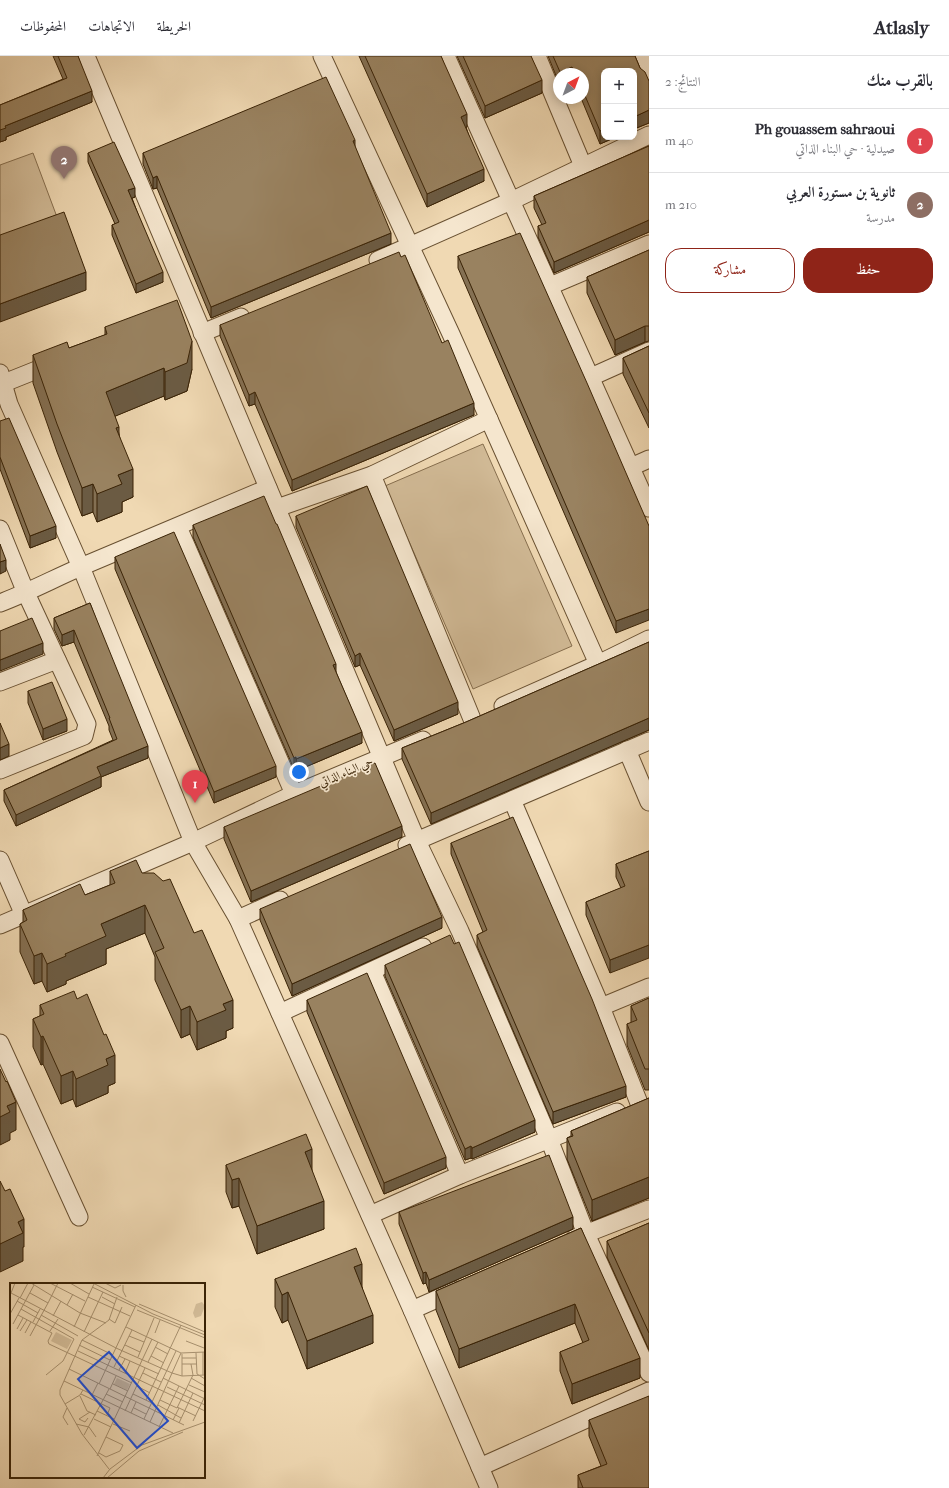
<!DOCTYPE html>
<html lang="ar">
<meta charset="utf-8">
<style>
:root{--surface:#fff;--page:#f7f7f7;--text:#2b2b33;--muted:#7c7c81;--line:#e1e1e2;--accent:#8f2418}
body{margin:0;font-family:"IM FELL French Canon",Amiri,serif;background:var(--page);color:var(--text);direction:rtl}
.controls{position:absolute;right:12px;top:12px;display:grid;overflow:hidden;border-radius:8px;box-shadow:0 2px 10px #0003}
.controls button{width:36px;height:36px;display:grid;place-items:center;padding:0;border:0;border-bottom:1px solid var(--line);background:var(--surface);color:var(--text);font:20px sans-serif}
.compass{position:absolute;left:553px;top:12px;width:36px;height:36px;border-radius:50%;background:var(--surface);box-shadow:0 2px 10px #0003;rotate:41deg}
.you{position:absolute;left:299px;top:716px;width:14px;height:14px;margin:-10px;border:3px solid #fff;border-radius:50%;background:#1a73e8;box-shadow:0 0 0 6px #1a73e833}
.badge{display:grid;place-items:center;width:26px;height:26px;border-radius:50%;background:var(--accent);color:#fff;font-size:13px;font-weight:700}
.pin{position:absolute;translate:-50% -33px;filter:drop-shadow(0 1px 2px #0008)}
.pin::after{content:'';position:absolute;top:21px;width:14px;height:12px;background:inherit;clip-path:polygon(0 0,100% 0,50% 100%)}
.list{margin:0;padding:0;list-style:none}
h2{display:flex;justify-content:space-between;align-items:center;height:52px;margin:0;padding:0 16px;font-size:17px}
h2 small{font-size:13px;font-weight:400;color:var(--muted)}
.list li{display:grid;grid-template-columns:26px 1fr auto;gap:12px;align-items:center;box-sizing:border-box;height:64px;padding:0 16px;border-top:1px solid var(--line)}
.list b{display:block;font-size:15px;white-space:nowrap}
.list p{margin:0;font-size:13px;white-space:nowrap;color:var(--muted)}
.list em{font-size:13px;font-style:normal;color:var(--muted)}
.actions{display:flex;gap:8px;padding:12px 16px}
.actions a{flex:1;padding:9px 0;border:1px solid var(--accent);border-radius:16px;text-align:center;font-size:14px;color:var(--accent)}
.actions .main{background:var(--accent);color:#fff}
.map{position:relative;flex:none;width:649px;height:1432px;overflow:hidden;direction:ltr}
header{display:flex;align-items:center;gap:24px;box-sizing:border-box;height:56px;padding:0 20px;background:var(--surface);border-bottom:1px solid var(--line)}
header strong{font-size:19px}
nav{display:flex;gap:22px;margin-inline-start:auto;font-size:14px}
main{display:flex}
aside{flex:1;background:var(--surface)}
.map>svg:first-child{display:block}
.green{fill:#d1ba96;stroke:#866e4e}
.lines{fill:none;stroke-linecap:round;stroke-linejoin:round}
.minor-casing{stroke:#685031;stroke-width:19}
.minor{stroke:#f5e6ce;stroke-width:17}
.wall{fill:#847053;stroke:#3a2306}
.shaded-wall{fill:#6b5b43;stroke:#3a2306}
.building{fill:#998260;stroke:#3a2306}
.labels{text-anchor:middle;stroke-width:3.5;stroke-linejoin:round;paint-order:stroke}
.street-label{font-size:12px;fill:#3a2306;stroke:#f5e6ce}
.inset-road{fill:none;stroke:#a7906e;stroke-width:1}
.view{fill:#1d4ed8;fill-opacity:0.15;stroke:#1d4ed8;stroke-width:2}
.inset-edge{fill:none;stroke:#3a2306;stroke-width:2}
</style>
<header>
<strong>Atlasly</strong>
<nav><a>الخريطة</a><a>الاتجاهات</a><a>المحفوظات</a></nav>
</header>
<main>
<aside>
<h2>بالقرب منك<small>النتائج: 2</small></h2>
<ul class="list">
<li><span class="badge" style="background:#e0444e">1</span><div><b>Ph gouassem sahraoui</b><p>صيدلية · حي البناء الذاتي</p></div><em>40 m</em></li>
<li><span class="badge" style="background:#8d6e63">2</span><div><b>ثانوية بن مستورة العربي</b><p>مدرسة</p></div><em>210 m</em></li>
</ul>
<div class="actions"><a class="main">حفظ</a><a>مشاركة</a></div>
</aside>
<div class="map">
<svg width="649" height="1432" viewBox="0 0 649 1432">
<rect width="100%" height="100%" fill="#f0d9b3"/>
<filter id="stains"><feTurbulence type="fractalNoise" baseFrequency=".005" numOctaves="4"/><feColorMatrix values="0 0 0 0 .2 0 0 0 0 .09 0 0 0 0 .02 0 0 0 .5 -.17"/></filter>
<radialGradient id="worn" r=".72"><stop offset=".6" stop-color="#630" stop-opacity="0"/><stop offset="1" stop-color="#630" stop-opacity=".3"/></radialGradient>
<g class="green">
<polygon points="33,97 57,161 0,182 0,109"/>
<polygon points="483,388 572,590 473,633 385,430"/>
</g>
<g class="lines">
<g class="minor-casing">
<g id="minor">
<polyline points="86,0 417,785 460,875 549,1083 586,1178 649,1317"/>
<polyline points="322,0 451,278 598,608"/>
<polyline points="446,0 649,452"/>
<polyline points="537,0 583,110"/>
<polyline points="640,0 649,20"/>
<polyline points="378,204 511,145 649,79"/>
<polyline points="550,230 649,188"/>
<polyline points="202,277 241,261"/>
<polyline points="0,317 9,348 81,511 193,786 238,863 412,1254 489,1432"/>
<polyline points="591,321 649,295"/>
<polyline points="4,327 54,307"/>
<polyline points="631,411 649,403"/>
<polyline points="372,419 472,663"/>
<polyline points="277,452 372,419 489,363"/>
<polyline points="178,471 294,738"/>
<polyline points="0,473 26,537 87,668 84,680 0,714"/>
<path d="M0 547C29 536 55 522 83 510 145 484 206 458 268 432"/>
<polyline points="0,626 57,604"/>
<polyline points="503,650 598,608 649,583"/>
<polyline points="627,694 649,746"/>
<polyline points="512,744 601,951 639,1047"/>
<polyline points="407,789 649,685"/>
<polyline points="0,804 24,859"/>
<polyline points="238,863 280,844"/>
<polyline points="0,869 193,786 294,738 423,684"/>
<polyline points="372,915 460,1119"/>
<polyline points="601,951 649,931"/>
<polyline points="280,957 423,891"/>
<polyline points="0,987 79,1161"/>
<polyline points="370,1159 460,1119 617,1056"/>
<polyline points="575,1182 649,1153"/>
<polyline points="412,1254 457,1234"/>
<polyline points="480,1411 649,1335"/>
</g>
</g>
<use href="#minor" class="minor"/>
</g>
<g class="wall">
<polygon points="53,0 78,0 92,46 6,81 6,84 0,86 0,49 63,23"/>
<polygon points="359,0 441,0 467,71 466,71 484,125 427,151"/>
<polygon points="457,0 531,0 542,37 485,62"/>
<polygon points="548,0 635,0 640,12 649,25 649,67 634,73 634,15 604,81 616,81 600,88 581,42 583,42 583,18 559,18 559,27"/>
<polygon points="649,90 649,176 554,217 538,181 538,170 542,169 534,152 534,140"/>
<polygon points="355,91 391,188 211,262 157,132 153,133 143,108 143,97"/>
<polygon points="88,97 135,141 132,142 163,226 136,237 112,179 112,169 115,168 88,106"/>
<polygon points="649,194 649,285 645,286 615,299 587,237 587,221"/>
<polygon points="458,200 649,470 616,577 458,212"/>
<polygon points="220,269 442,287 474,359 292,435 255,348 249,350 220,280"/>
<polygon points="105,271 192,313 187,335 165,344 164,340 115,360 133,441 122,446 122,456 97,466 93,456 82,460 57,396 33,327 33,299 69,292 105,279"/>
<polygon points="649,290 649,372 623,318 623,302"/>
<polygon points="0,365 56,482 30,492 0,413"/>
<polygon points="296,460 458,658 394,685 360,609 355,611 296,471"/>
<polygon points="193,469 336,617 362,687 296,715 296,713 294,713 193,481"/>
<polygon points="115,501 276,721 214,747 115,513"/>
<polygon points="90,547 148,702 101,721 101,731 16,770 4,745 4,734 113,684 109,674 109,670 74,586 62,590 54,573 54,562"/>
<polygon points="649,586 649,674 431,768 402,703 402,692 466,666"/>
<polygon points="28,635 67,675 43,684 28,647"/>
<polygon points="224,771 402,781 251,846 224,783"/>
<polygon points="451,787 626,1041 553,1068 477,890 477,879 483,876 451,798"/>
<polygon points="649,795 610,917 586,859 586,846 621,832 616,821 616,808"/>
<polygon points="110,815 142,817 233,972 226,975 226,982 197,994 190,978 181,982 155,924 155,901 145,877 106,893 106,908 66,925 66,928 47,936 42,925 34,928 20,896 20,868 23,866 23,854 85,839 110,829"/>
<polygon points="260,853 442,872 292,940 260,864"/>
<polygon points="385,909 535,1076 472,1103 471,1102 465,1104 385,920"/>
<polygon points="649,942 649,1034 645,1034 627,989 627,968 631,967 631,950"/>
<polygon points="77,943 115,1027 108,1030 108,1037 76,1051 73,1043 61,1048 43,1008 41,1009 33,991 33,963 40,960 40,949"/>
<polygon points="307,944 446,1112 384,1138 307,956"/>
<polygon points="649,1042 649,1142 592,1165 567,1103 567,1082 571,1080 571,1075"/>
<polygon points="226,1109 312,1116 324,1173 257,1198 239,1150 232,1152 226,1136"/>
<polygon points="399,1156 573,1173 429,1236 426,1227 423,1228 399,1168"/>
<polygon points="649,1167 649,1294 607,1201 607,1185"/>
<polygon points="581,1172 640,1322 572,1348 560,1315 560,1296 583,1287 575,1267 459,1312 436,1254 436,1235"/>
<polygon points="275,1223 362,1231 373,1287 307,1313 288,1264 282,1267 275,1251"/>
<polygon points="589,1364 649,1432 578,1432 578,1419 601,1410 589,1380"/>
</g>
<g class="shaded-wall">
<polygon points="572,11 572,18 560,18 560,16"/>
<polygon points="542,24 542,37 485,62 485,50"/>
<polygon points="92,35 92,46 6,81 6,84 0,86 0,74 5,70"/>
<polygon points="649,54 649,67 634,73 634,61"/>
<polygon points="467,58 467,71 461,73 461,61"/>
<polygon points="604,73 604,81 616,81 600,88 600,75"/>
<polygon points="355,84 355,96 353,85"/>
<polygon points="484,113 484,125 427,151 427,138"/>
<polygon points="157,120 157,132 153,133 153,122"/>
<polygon points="135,132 135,141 128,144 128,134"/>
<polygon points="649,164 649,176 554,217 554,206"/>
<polygon points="391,177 391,188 211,262 211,251"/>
<polygon points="86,216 86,234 0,266 0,248"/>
<polygon points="163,216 163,226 136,237 136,228"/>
<polygon points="645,270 645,286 615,299 615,284"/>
<polygon points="192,285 192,313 187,335 165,344 165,316"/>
<polygon points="164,312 164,340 106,364 106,336"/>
<polygon points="255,336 255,348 249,350 249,339"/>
<polygon points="474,347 474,359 292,435 292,424"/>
<polygon points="119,371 119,399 116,372"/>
<polygon points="133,413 133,441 122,446 122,456 97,466 97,438 118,419"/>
<polygon points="93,428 93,456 82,460 82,432"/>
<polygon points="56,470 56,482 30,492 30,480"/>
<polygon points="6,504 6,515 0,518 0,506"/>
<polygon points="649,553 649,564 616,577 616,565"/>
<polygon points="74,574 74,586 62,590 62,579"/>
<polygon points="43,587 43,598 0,615 0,604"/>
<polygon points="360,597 360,609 355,611 355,600"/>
<polygon points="336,608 336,619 333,609"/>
<polygon points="458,646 458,658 394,685 394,674"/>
<polygon points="649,662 649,674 431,768 431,757"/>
<polygon points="67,663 67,675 43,684 43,673"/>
<polygon points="362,676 362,687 296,715 296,703"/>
<polygon points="9,688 9,700 0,704 0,692"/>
<polygon points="148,690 148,702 101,721 101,731 16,770 16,759 97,711"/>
<polygon points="296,701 296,713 294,713 294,702"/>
<polygon points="276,710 276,721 214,747 214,736"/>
<polygon points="402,770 402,781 251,846 251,835"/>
<polygon points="145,849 145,877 106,893 106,908 66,925 66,928 47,936 47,908 65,898 101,868"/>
<polygon points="442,861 442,872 292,940 292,928"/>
<polygon points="649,889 649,902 610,917 610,904"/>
<polygon points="42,897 42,925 34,928 34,900"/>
<polygon points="233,944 233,972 226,975 226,982 197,994 197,966 223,948"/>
<polygon points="190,950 190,978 181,982 181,954"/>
<polygon points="43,980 43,1008 41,1009 41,981"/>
<polygon points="115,999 115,1027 108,1030 108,1037 76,1051 76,1023 106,1003"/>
<polygon points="73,1015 73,1043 61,1048 61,1020"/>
<polygon points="626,1030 626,1041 553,1068 553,1056"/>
<polygon points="16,1046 16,1074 10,1077 10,1084 0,1089 0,1061 7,1050"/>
<polygon points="535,1064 535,1076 472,1103 472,1092"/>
<polygon points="471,1090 471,1102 465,1104 465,1093"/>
<polygon points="312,1093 312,1121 305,1096"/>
<polygon points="446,1101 446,1112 384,1138 384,1127"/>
<polygon points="649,1121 649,1142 592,1165 592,1144"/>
<polygon points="239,1122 239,1150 232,1152 232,1124"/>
<polygon points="324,1145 324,1173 257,1198 257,1170"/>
<polygon points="573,1161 573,1173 429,1236 429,1224"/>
<polygon points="24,1163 24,1191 23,1191 23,1205 0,1216 0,1188 18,1166"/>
<polygon points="362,1208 362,1236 354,1211"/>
<polygon points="426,1216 426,1227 423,1228 423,1217"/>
<polygon points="288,1236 288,1264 282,1267 282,1239"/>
<polygon points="575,1248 575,1267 459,1312 459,1293"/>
<polygon points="373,1259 373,1287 307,1313 307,1285"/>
<polygon points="640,1302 640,1322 572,1348 572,1328"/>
</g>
<g class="building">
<polygon points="58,0 78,0 92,35 5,70 6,72 0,74 0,49 67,22"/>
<polygon points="365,0 441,0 467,58 461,61 484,113 427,138"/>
<polygon points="463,0 531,0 542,24 485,50"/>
<polygon points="553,0 635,0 640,12 645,16 649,25 649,54 634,61 634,15 604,15 604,73 600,75 583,35 583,18 576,18 572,11 560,16"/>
<polygon points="326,21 355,84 353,85 391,177 211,251 157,120 153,122 143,97"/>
<polygon points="114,86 135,132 128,134 163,216 136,228 112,169 119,166 88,97"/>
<polygon points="649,90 649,164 554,206 538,170 546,167 534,140"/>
<polygon points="64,156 86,216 0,248 0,179"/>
<polygon points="520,177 587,327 649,470 649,553 616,565 458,200"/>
<polygon points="649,194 649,270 645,270 615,284 587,221"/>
<polygon points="399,196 401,201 405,199 442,287 448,284 474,347 292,424 255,336 249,339 220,269"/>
<polygon points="177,244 192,285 187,307 165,316 164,312 106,336 119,371 116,372 133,413 118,419 122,428 97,438 93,428 82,432 57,368 33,299 67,286 69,292 107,278 105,271"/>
<polygon points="649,290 649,357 623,302"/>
<polygon points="9,362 56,470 30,480 0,401 0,365"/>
<polygon points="367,430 458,646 394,674 360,597 355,600 296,460"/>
<polygon points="264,440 276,468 277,468 336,608 333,609 362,676 296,703 296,701 294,702 193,469"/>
<polygon points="174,476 276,710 214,736 115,501"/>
<polygon points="0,488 6,504 0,506"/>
<polygon points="90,547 148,690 97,711 101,720 16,759 4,734 117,683 109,662 110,662 74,574 62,579 54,562"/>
<polygon points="32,562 43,587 0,604 0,575"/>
<polygon points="649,586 649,662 431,757 402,692 466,666"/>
<polygon points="52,626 67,663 43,673 28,635"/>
<polygon points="0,667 9,688 0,692"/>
<polygon points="375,707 402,770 251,835 224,771"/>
<polygon points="513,761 592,943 626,1030 553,1056 477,879 487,874 451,787"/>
<polygon points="410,788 442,861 292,928 260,853"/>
<polygon points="649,795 649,889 610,904 586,846 625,830 616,808"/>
<polygon points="136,804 142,817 154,817 163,825 170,823 194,877 202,874 233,944 223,948 226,954 197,966 190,950 181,954 155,896 164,892 145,849 101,868 106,880 65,898 66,900 47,908 42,897 34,900 20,868 27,864 23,854 80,828 85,839 115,827 110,815"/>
<polygon points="450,879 454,888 459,886 535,1064 472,1092 471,1090 465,1093 385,909"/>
<polygon points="367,917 446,1101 384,1127 307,944"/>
<polygon points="74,935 77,943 87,938 104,979 106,978 115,999 106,1003 108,1009 76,1023 73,1015 61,1020 43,980 41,981 33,963 44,958 40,949"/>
<polygon points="649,942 649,1013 645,1013 627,968 637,964 631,950"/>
<polygon points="0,1013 6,1026 7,1025 16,1046 7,1050 10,1056 0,1061"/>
<polygon points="649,1042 649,1121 592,1144 567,1082 573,1080 571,1075"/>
<polygon points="306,1078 312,1093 305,1096 324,1145 257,1170 239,1122 232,1124 226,1109"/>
<polygon points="549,1099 573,1161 429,1224 426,1216 423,1217 399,1156"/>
<polygon points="0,1125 5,1135 10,1133 24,1163 18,1166 23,1177 0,1188"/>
<polygon points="649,1167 649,1277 607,1185"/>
<polygon points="581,1172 640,1302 572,1328 560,1296 589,1284 575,1248 459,1293 436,1235"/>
<polygon points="356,1192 362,1208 354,1211 373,1259 307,1285 288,1236 282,1239 275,1223"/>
<polygon points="649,1340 649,1432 583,1432 578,1419 607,1408 589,1364"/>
</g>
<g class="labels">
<g class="street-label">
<text transform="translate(346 716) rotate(-23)" y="4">حي البناء الذاتي</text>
</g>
</g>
<g transform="translate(10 1227)">
<rect width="195" height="195" fill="#f0d9b3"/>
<path d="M192 19 195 23 191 33 185 35 183 30 186 21ZM46 49 62 57 57 66 41 58ZM107 95 120 101 117 107 104 101Z" fill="#d1ba96"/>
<path class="inset-road" d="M5 0 1 10 106 65 162 90 172 93 195 92M21 0 70 30 96 40M40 0 75 18M60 0 79 11M83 0 143 31 195 52M95 0 105 5 111 2M113 2V8L116 14M82 4 125 24M20 10 38 20 20 53M78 14 120 33M92 14 105 21M10 15 18 0M7 18 28 30M38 20 48 0M129 21 195 49M57 22 63 11M11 26 64 56M127 27 195 55M0 31 9 15M8 32 42 50 38 58 39 61 122 100M31 32 68 53M43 33 51 18M99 36 105 40 112 24M23 39 30 26M3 41 24 2M64 44 84 1M116 44 171 70 195 69M7 46 13 35M10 48 17 37M40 48 48 36M74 49 93 9M15 50 21 39M145 50 150 37M119 53 134 59M72 57 103 72M176 58 194 65M69 62 100 77M115 62 130 69M145 64 158 71M68 68 195 128M193 69V92M186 70 187 91 195 96M109 73 149 91M141 73 154 80M128 74 144 35M172 75H186M138 79 148 59M172 81H187M104 84 122 47M59 86 174 142M109 87 115 76M115 90 120 78M133 90 151 99M36 92 53 78 64 56M172 93V71M153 95 195 116M181 95 195 103M54 98 163 150M89 101 126 22M103 101 118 108M179 102 195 109M127 103 140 110M157 104 195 122M100 106 106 93M71 111 100 125 97 132M96 111 113 119M123 111 142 120M82 112 88 100M70 113 77 128 86 132M136 117 171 42M150 117 167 125 183 92 181 81M55 121 70 112 73 107M148 122 171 135M167 124 186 133M57 125 53 134 58 142M124 125 136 131M87 128 104 136M115 128 135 85M121 130 126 119M78 135 75 139 69 136 80 129M84 136 101 144M134 136 166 68M163 137 169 125M183 138 195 113M140 139 171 70M169 140 183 110M66 141 79 144 86 154M103 141 120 148M149 144 169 103M74 152 99 106M89 170 96 174 110 168 113 162 96 154M87 173 142 56M99 186 72 151 50 112V107L72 57 99 37 107 14M93 195 100 186 132 162 195 139M97 195 129 168 173 149"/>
<path class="view" d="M99 69 158 138 127 165 68 96Z"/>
<rect width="195" height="195" class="inset-edge"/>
</g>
<rect width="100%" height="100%" filter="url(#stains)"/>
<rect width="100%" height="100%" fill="url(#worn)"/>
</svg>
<div class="controls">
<button>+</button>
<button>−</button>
</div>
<svg class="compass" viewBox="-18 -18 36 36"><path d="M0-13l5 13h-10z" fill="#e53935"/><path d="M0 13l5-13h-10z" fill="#7c7c81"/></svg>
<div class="you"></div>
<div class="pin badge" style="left:195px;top:747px;background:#e0444e">1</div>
<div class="pin badge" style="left:64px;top:123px;background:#8d6e63">2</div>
</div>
</main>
